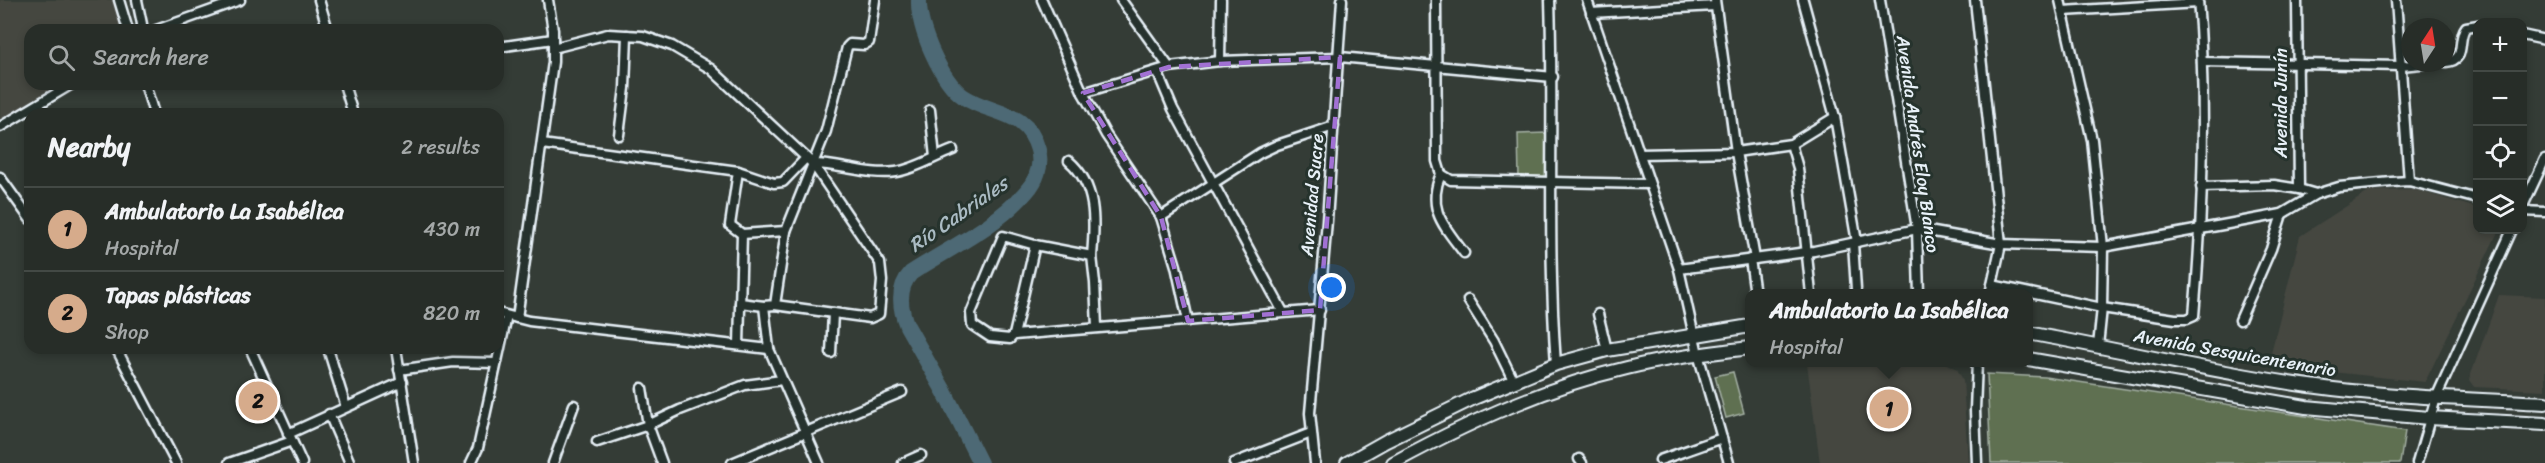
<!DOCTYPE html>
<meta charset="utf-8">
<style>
:root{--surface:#272d28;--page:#333934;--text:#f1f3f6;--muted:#a4a8a8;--line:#434945;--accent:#d6ab8b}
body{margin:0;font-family:Sriracha,sans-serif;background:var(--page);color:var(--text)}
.controls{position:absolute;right:18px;top:18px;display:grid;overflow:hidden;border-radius:12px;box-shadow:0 3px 9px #0003}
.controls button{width:54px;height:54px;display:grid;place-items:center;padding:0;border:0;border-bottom:2px solid var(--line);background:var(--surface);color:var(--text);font:30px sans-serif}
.compass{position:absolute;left:2401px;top:18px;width:54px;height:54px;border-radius:50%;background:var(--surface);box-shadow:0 3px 9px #0003;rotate:12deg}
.you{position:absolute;left:1332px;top:288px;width:21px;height:21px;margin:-15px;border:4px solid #fff;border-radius:50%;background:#1a73e8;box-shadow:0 0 0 9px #1a73e833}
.badge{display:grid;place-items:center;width:39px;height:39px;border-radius:50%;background:var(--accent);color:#111;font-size:20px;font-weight:700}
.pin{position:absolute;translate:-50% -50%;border:3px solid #fff;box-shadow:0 2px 6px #0006}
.popup{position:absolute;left:1745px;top:289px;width:288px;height:78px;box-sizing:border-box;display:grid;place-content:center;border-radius:12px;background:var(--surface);filter:drop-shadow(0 2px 4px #0005);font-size:20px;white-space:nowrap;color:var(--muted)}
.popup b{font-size:22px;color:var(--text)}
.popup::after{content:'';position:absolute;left:50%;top:100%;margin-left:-12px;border:12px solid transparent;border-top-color:var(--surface)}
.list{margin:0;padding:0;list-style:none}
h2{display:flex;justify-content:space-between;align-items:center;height:78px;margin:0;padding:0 24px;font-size:26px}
h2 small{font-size:20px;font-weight:400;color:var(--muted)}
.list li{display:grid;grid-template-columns:39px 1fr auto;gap:18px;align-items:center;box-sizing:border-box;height:84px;padding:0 24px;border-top:2px solid var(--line)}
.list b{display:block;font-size:22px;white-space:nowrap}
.list p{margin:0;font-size:20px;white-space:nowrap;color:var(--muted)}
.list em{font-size:20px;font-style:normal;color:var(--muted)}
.icon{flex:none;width:33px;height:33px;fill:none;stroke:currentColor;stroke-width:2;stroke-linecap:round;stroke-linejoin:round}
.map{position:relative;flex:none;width:2545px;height:463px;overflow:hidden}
.search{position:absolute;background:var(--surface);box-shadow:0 3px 9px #0003;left:24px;top:24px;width:480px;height:66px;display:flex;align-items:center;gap:15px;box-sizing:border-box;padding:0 21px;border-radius:18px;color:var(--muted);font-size:22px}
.panel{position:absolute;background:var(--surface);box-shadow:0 3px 9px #0003;left:24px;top:108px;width:480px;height:246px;border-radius:18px}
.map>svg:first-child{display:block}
.built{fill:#454741}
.green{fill:#5f6f51;stroke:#a4b0a4;stroke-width:1.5}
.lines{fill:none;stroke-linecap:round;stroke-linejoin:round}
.river{stroke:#4e6974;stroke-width:16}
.street-casing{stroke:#e8f1f8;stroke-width:13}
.secondary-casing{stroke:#e8f1f8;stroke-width:16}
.street{stroke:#26332d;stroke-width:8}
.secondary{stroke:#26332d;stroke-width:12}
.marked{fill:none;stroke:#a171d3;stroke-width:4.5;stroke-dasharray:12 8;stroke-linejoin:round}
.labels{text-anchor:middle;stroke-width:6;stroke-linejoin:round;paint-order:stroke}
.street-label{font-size:18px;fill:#e8f1f8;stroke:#26332d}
.water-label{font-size:20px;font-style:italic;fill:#aabbc3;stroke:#26332d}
</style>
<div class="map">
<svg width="2545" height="463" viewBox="0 0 2545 463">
<rect width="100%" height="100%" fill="#343c36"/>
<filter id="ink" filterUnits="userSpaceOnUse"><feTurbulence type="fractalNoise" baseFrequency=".0167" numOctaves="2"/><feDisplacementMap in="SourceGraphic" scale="12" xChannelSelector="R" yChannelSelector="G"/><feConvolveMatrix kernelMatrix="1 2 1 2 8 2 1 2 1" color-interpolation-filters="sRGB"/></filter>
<g filter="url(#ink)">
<g class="built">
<polygon points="0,0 114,0 123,30 30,30 30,84 76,84 0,119"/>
<polygon points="2416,190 2477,208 2478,230 2499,230 2425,382 2268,365 2300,236 2370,191"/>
<polygon points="2499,295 2545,297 2545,390 2474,387 2469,380"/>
<polygon points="1807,363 1946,363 1957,369 1963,380 1968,463 1820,463"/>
</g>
<g class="green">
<polygon points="1546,133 1547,177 1519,178 1518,134"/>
<polygon points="1733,372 1744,413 1726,418 1715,376"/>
<polygon points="1987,374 2045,377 2405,431 2400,463 1991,463"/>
</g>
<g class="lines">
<path class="river" d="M919 0C918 28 941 81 964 97 993 116 1027 109 1038 150 1042 165 1037 180 1026 192 996 227 949 248 911 273 897 288 900 309 907 326L944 391 980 463"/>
<g class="street-casing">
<g id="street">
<polyline points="119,0 128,30"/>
<polyline points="137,0 142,24 141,30"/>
<polyline points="319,0 328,30"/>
<polyline points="1042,0 1083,93 1106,135 1161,217 1176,266 1188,321"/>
<polyline points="1121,0 1169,67"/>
<polyline points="1436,0 1437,161 1441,174 1451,180 1648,184"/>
<path d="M1550 0C1554 121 1547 243 1556 364"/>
<polyline points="1587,0 1679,269 1698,354 1729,463"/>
<polyline points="1715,0 1736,152 1755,259"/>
<polyline points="1803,0 1835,117 1857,242"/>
<polyline points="1880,0 1917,229 1919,294"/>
<polyline points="1975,0 2001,244 1990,294"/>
<polyline points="2060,0 2092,140 2103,247 2102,308 2098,346"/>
<polyline points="2297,0 2299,189 2316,194"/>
<polyline points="2396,0 2409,181"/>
<polyline points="2063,11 2198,3"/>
<polyline points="1591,13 1715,6"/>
<polyline points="156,30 240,0"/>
<polyline points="2522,35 2545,40"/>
<polyline points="498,47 553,39"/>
<polyline points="553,48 608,34 643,36 672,46 711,69 813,164 880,263 882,281 879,314 870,318 775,305"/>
<polyline points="1220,61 1221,0"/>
<polyline points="2202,62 2401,66 2431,63"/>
<path d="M2446 62C2468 60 2456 40 2466 27L2478 25"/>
<polyline points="1157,71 1173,109 1283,312"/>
<polyline points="145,84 154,114"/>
<polyline points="344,84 353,114"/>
<polyline points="1083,93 1169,67 1220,61 1340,57 1553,77"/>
<polyline points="930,110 935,157"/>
<polyline points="0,127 72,84"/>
<polyline points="619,135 625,88 627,35"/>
<polyline points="542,144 738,171 774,183 783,182 806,158"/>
<polyline points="1791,144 1798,168 1811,294"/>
<polyline points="1640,154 1736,152 1791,144 1835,117"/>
<path d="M1069 161C1097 185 1095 222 1092 256"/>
<path d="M813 164C840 164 869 176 896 172 916 169 934 157 953 150"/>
<polyline points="738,171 730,225 742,234"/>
<path d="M1441 174C1426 209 1444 226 1464 253"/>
<polyline points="0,177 30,219"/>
<polyline points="2201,187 2274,185 2299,189"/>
<polyline points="2522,208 2545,159"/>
<polyline points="2522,211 2545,212"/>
<polyline points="1161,217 1260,153 1277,145 1334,126"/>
<polyline points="1853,243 1856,289"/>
<polyline points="1750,259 1755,294"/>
<polyline points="1679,269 1814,251 1917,229 2001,244 2103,247 2282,214 2316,194 2339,187 2392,182 2409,181 2478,199"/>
<path d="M1992 285 2102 308 2175 319H2187L2194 316C2203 212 2207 105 2198 0"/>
<polyline points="1468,300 1494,341 1514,382"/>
<polyline points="740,303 764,306"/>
<polyline points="498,313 529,321 769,349"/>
<polyline points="1598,314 1607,350"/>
<polyline points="517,318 553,62 553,30 548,0"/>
<polyline points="2240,320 2271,249 2282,214"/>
<polyline points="1097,327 1095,283 1092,256 1035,245 1003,236 971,313 972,325 990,337 1010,339 1014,335 1320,310"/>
<polyline points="1014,335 1035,245"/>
<polyline points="739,345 742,234 786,231"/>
<polyline points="116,348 176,463"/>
<polyline points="250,348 302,463"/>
<polyline points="396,348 414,463"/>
<polyline points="329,352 346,407"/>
<polyline points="831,353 833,313"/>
<polyline points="399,370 453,362 496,363"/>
<polyline points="642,388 648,425 662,463"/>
<polyline points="329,414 350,463"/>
<polyline points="288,434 402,382"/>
<polyline points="597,442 648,425 680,410 745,385 782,380"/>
<polyline points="1579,459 1582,463"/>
<polyline points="1660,460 1722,438"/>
<polyline points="229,463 292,441"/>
<polyline points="471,463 478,448 507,316"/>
<polyline points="553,463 574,405"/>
<polyline points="732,463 902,392"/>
<polyline points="819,463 769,349 764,306 775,305 786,231 826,131 847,47 850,44 864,45 869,42 875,0"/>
<polyline points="903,463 921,455"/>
<polyline points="1234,463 1311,433"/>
<polyline points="1315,463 1310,413 1327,221 1342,0"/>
<polyline points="1977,463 1975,410 1977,362"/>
<polyline points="2417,463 2436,398 2512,230"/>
</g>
</g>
<g class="secondary-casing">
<g id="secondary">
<path d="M2028 333C2122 350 2215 373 2310 386 2388 397 2466 399 2545 403"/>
<polyline points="2028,359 2306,407 2429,418 2545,424"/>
<polyline points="1347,463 1386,441 1474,398 1556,364 1607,350 1750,326"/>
<path d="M1393 463C1466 423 1545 387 1627 368 1667 358 1708 353 1750 348"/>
</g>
</g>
<use href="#street" class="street"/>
<use href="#secondary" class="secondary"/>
</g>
</g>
<path class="marked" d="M1340 57 1320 310 1188 321 1161 217 1083 93 1169 67Z"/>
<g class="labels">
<g class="street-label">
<text transform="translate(2281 103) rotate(-90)" y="6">Avenida Junín</text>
<text transform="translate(1918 144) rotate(82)" y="6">Avenida Andrés Eloy Blanco</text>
<text transform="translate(1312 195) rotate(-85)" y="6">Avenidad Sucre</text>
<text transform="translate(2235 353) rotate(10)" y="6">Avenida Sesquicentenario</text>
</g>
<g class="water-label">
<text transform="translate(958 214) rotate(-35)" y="7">Río Cabriales</text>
</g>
</g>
</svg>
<div class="controls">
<button>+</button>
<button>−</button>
<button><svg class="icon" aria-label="locate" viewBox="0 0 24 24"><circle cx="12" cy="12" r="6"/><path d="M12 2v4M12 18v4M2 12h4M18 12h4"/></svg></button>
<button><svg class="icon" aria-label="layers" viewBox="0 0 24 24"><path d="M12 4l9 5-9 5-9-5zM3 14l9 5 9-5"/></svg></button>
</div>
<svg class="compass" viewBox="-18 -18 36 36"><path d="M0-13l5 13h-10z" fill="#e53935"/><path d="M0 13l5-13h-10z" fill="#a4a8a8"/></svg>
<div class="you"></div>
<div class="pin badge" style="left:1889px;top:409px">1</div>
<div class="popup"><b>Ambulatorio La Isabélica</b>Hospital</div>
<div class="pin badge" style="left:258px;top:401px">2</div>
<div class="search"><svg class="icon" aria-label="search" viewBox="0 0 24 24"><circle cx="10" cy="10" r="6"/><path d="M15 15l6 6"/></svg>Search here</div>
<section class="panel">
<h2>Nearby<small>2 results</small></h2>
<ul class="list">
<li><span class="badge">1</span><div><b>Ambulatorio La Isabélica</b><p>Hospital</p></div><em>430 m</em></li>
<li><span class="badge">2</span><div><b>Tapas plásticas</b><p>Shop</p></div><em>820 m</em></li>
</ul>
</section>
</div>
